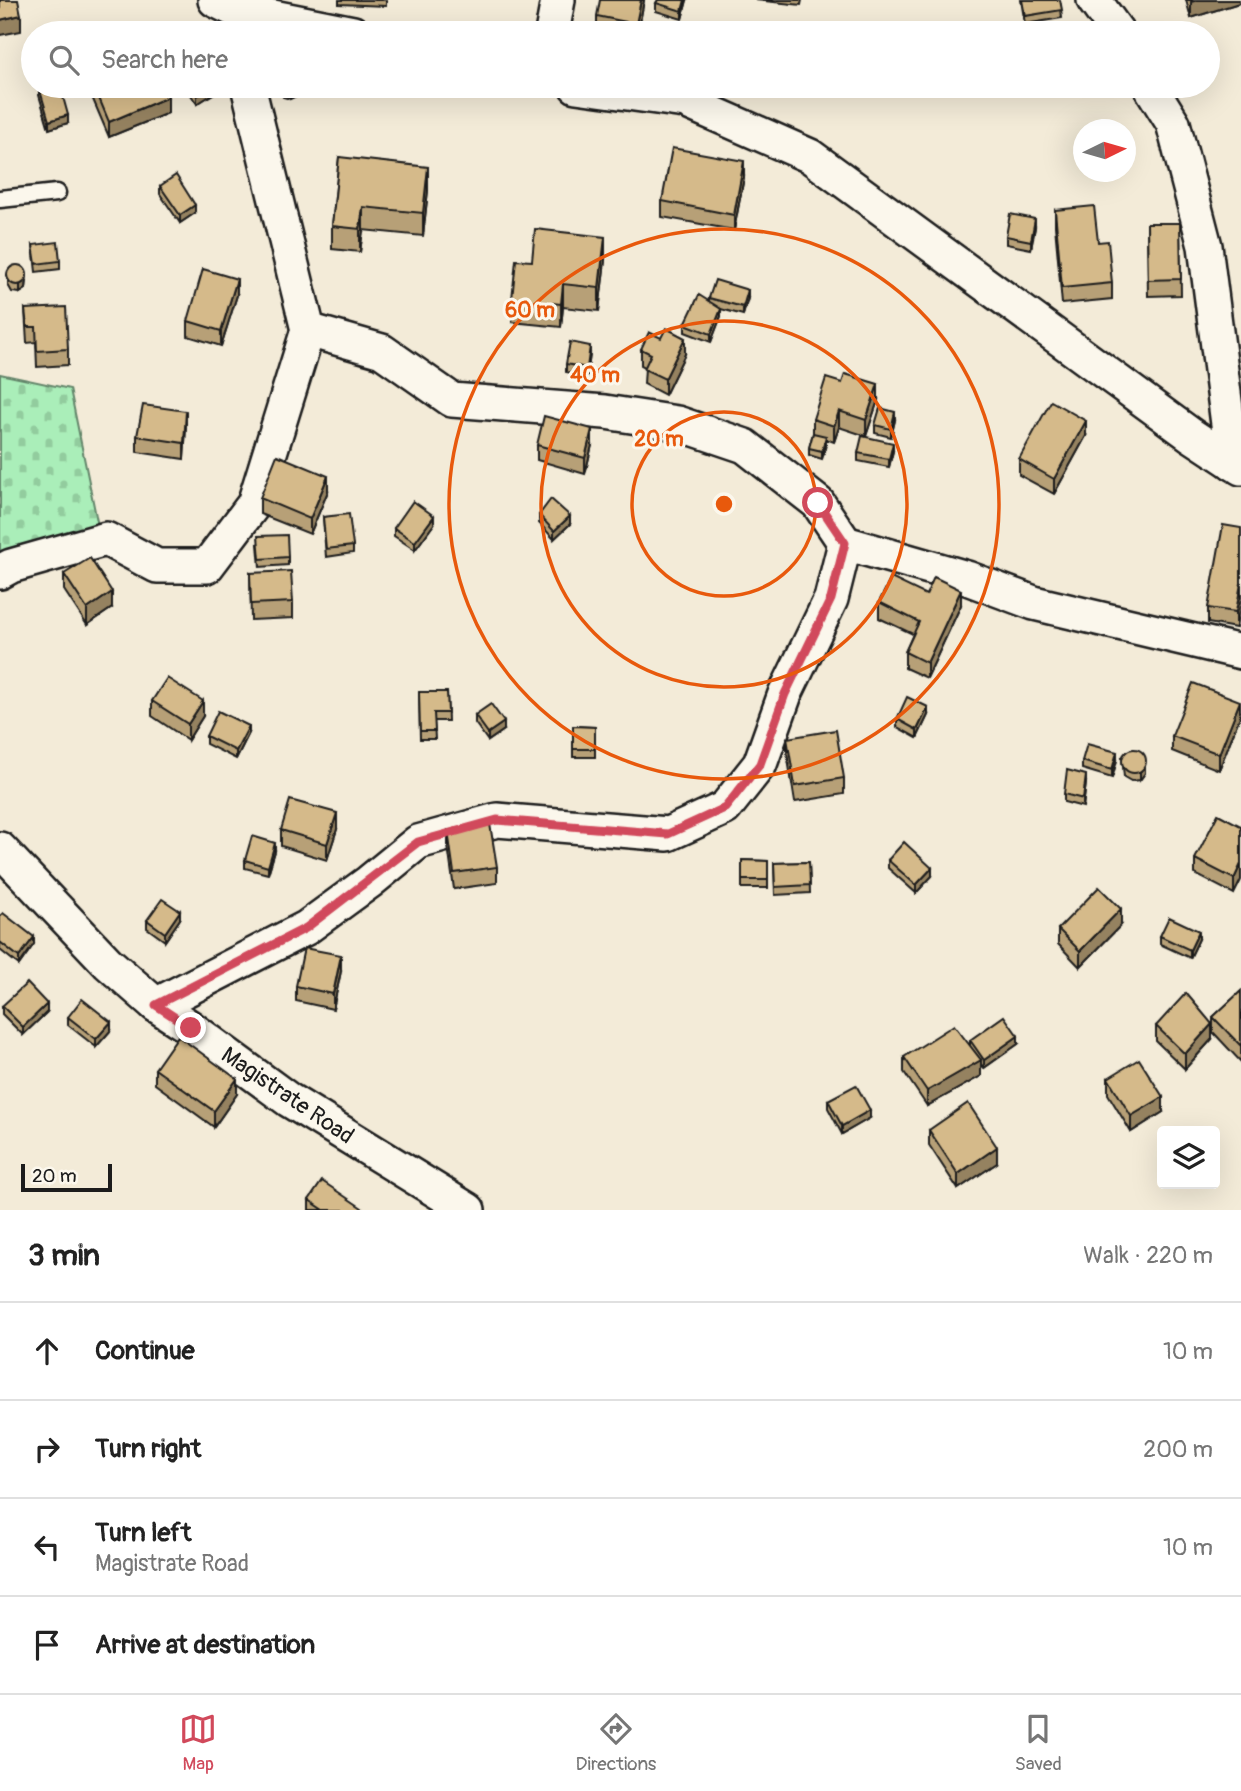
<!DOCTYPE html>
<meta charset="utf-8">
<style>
:root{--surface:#fff;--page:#f2f2f2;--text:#222;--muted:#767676;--line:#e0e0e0;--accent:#d1495b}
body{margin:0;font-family:Pangolin,sans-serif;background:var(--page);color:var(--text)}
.controls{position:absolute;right:21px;bottom:21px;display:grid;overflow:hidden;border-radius:7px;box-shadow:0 7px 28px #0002}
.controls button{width:63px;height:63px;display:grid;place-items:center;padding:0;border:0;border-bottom:2px solid var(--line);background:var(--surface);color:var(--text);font:35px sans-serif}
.compass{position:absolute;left:1073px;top:119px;width:63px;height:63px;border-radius:50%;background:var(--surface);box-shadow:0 7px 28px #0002;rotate:85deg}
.scale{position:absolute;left:21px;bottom:18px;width:91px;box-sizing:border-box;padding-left:7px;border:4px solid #1c1c1c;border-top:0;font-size:19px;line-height:24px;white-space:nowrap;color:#1c1c1c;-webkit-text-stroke:5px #fbf7ec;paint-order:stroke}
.stop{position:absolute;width:21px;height:21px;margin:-16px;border:5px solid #d1495b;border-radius:50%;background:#fff}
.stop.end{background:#d1495b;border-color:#fff;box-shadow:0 2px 7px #0008}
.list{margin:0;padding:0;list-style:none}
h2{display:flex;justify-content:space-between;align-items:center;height:91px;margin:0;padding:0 28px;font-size:30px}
h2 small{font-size:23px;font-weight:400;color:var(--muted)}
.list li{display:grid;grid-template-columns:46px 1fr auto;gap:21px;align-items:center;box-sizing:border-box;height:98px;padding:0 28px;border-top:2px solid var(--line)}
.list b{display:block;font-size:26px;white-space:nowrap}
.list p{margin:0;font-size:23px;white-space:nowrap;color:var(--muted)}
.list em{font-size:23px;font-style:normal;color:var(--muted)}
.icon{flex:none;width:38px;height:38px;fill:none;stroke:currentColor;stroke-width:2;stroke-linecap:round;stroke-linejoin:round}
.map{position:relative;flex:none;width:1241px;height:1210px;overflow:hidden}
.search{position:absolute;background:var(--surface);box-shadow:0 7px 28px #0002;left:21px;right:21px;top:21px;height:77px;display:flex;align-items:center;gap:18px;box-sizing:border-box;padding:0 24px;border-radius:38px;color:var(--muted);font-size:26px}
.sheet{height:483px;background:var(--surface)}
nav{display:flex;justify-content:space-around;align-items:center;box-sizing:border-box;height:98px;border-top:2px solid var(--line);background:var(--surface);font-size:19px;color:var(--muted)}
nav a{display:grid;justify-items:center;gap:4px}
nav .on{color:var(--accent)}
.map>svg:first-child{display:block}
.cemetery{fill:url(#cemetery-stones);stroke:#63856a;stroke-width:2}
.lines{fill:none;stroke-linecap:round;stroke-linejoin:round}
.service-casing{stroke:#1c1c1c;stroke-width:21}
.minor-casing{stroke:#1c1c1c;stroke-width:38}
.service{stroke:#fbf7ec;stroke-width:16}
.minor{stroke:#fbf7ec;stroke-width:33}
.wall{fill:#b7a077;stroke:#1c1c1c;stroke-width:2}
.shaded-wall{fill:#958261;stroke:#1c1c1c;stroke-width:2}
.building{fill:#d5ba8a;stroke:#1c1c1c;stroke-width:2}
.route{stroke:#d1495b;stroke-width:9}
.ring{fill:none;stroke:#e8590c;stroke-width:3.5}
.labels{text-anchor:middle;stroke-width:6;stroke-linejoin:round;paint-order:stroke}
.street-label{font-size:23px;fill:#1c1c1c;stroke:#fbf7ec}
.centre{fill:#e8590c;stroke:#fbf7ec;stroke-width:3.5}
.ring-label{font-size:21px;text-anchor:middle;font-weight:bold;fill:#e8590c;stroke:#fbf7ec;stroke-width:6;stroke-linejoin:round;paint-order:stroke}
</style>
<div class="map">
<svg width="1241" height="1210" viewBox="0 0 1241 1210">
<defs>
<pattern id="cemetery-stones" width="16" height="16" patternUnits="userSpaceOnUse" patternTransform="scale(1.75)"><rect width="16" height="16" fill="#aaeeb9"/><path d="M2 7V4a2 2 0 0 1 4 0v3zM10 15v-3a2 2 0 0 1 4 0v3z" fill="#92cc9e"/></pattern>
</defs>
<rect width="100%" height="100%" fill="#f3ebd8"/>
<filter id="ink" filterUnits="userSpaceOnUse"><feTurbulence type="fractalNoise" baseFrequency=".0143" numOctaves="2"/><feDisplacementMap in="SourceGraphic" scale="14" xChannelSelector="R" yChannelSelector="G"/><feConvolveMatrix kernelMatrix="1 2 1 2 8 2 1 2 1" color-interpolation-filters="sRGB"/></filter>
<g filter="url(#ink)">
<polygon class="cemetery" points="0,374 70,389 99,531 0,567"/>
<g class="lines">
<g class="service-casing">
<polyline id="service" points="0,199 57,193"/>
</g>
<g class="minor-casing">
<g id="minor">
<polyline points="215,0 233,9 353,33"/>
<polyline points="1094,0 1118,33"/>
<polyline points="552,33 558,0"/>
<polyline points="248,86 308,330 382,351 452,400 605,412 677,423 745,446 818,503 845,543 967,578 1034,603 1241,652"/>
<polyline points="576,86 685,101 810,156 1191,435 1241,468"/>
<polyline points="1150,86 1173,123 1205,246 1233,463"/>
<polyline points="0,572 11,566 106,539 157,566 207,566 254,504 308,330"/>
<polyline points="0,849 108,963 156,1005 191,1028 289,1100 468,1210"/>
<polyline points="156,1005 306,928 369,882 418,842 497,820 668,834 725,808 760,764 785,694 831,599 845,543"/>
</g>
</g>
<use href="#service" class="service"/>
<use href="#minor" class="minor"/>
</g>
<g class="wall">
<polygon points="339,0 386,0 386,6 339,4"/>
<polygon points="644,0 638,33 605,33 597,32 597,16"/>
<polygon points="658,0 687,0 682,19 656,11 656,3"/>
<polygon points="755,0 802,0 801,5"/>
<polygon points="1021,0 1060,0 1062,18 1025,24"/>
<polygon points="1186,0 1239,0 1239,3 1191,18"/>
<polygon points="69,86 164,86 168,113 109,137 92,97 92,88 71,94"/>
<polygon points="185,86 224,86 224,87 197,104"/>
<polygon points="279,86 300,86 300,88 298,95 290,99 283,97"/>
<polygon points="322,86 346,86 345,91"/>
<polygon points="39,87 68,123 49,129 39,95"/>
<polygon points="339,157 428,190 423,236 363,230 360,252 332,249 332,226"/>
<polygon points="744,177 734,230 662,217 662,201"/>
<polygon points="160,186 195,213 180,223 160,194"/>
<polygon points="1055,210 1098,242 1112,283 1112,299 1062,304 1055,226"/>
<polygon points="1147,223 1180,223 1181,295 1148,296"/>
<polygon points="1035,227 1031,249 1006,244 1006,236"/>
<polygon points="33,245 60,261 60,269 36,272"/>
<polygon points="605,260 599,311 563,307 561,327 512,322 512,299 532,261"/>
<polygon points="8,277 27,281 26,289 20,293 12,292 8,285"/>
<polygon points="237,295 221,346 188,336 188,321"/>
<polygon points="709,298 748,298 743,315 721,309 721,316 711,342 685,332 685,324 709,301"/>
<polygon points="25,309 68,349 68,365 37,367 36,342 27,343"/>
<polygon points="641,349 685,354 665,395 644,384 645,367 641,365"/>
<polygon points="590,354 587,376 566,372 566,364"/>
<polygon points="878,400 866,436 839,427 834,442 826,439 826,444 822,459 809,455 809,448 813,433 813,419"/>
<polygon points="895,420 891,437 875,433 875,425"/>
<polygon points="186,426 184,459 137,452 137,436"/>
<polygon points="1086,436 1054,494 1019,475 1019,459"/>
<polygon points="537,445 592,445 585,474 537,460"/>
<polygon points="893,451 889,467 858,461 858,453"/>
<polygon points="328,491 310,534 260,514 260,498"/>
<polygon points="539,515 570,524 554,539 539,523"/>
<polygon points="323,517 353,546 353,553 326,557"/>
<polygon points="434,524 415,550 394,536 394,528"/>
<polygon points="1241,528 1236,628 1208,623 1208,608"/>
<polygon points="258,544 288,557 288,565 260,567"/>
<polygon points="250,573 293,602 293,618 251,620"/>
<polygon points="64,574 112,608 87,625 64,590"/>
<polygon points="926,595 961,605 927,678 905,668 905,652 913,634 879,618 879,602"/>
<polygon points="419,692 447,692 448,721 434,721 435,739 420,739"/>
<polygon points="152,701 203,716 188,740 152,716"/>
<polygon points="475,715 504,730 488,741 475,723"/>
<polygon points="928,715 917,738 897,727 897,719"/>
<polygon points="1240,716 1219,770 1172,751 1172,736"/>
<polygon points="573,726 595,727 595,757 573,757"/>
<polygon points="249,733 236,759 206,744 206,736"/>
<polygon points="787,738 844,778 844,794 795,802 787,753"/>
<polygon points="1122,757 1145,757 1145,773 1140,780 1131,781 1124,777"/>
<polygon points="1117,760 1112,778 1082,769 1082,761"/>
<polygon points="1086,783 1083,807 1064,802 1064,794"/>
<polygon points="1241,826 1234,894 1195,874 1195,859"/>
<polygon points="337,829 327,860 281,846 281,830"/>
<polygon points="448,831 497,867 497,883 454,889 448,846"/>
<polygon points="275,851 268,874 245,868 245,860"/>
<polygon points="742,860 768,861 768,888 742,888"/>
<polygon points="888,860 932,876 916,893 888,868"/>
<polygon points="809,862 810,893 775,895 774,863"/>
<polygon points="0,916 34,944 19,965 0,950"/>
<polygon points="180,919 165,941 147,928 147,920"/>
<polygon points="1121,925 1080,967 1058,944 1058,929"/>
<polygon points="1160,936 1199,939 1190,958 1160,944"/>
<polygon points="341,971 333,1009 296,1001 296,986"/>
<polygon points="1241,991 1241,1062 1213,1032 1213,1017"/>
<polygon points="2,1006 47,1012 23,1035 2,1014"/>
<polygon points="68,1017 111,1030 96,1047 68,1025"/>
<polygon points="1156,1026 1212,1039 1185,1069 1156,1041"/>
<polygon points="970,1040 1018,1044 984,1068 981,1064 981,1076 927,1106 904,1072 904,1057 970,1046"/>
<polygon points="155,1069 237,1094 214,1127 155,1084"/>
<polygon points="1108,1078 1163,1112 1131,1132 1108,1094"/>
<polygon points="828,1100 870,1118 842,1134 828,1108"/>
<polygon points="929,1130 997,1163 958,1189 929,1145"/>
<polygon points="309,1200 362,1210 309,1210"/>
</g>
<g class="shaded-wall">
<polygon points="641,0 644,0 638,33 636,33 636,24"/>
<polygon points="685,0 687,0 682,19 682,11"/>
<polygon points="1198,0 1239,0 1239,3 1191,18 1191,2"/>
<polygon points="21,15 21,31 0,35 0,20"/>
<polygon points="71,86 92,86 92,88 71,94"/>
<polygon points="213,86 224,87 197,104 197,96"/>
<polygon points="298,86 300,86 300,88 298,95 290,99 290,91"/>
<polygon points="168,97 168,113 109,137 109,122"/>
<polygon points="68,115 68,123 49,129 49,121"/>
<polygon points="744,161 744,177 734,230 734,215"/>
<polygon points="428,167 428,190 423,236 423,213"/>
<polygon points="195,205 195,213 180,223 180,215"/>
<polygon points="363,207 363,230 360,252 360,229"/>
<polygon points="1035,219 1035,227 1031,249 1031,241"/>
<polygon points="605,237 605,260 599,311 599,288"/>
<polygon points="27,274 26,289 20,293 20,285"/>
<polygon points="237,279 237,295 221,346 221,331"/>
<polygon points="563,284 563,307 561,327 561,304"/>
<polygon points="748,290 748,298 743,315 743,307"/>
<polygon points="721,309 721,316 711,342 711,334"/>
<polygon points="685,338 685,354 665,395 665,379"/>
<polygon points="590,346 590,354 587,376 587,368"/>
<polygon points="878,384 878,400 866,436 866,420"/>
<polygon points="186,411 186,426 184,459 184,443"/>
<polygon points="839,411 839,427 834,442 834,426"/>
<polygon points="895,412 895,420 891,437 891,429"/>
<polygon points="1086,421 1086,436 1054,494 1054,479"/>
<polygon points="592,429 592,445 585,474 585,458"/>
<polygon points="826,436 826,444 822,459 822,451"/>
<polygon points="893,443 893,451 889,467 889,459"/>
<polygon points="328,476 328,491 310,534 310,519"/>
<polygon points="434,516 434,524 415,550 415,542"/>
<polygon points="570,516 570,524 554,539 554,531"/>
<polygon points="1241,583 1241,598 1236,628 1236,612"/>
<polygon points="961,590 961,605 927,678 927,663"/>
<polygon points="112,592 112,608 87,625 87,609"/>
<polygon points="203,701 203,716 188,740 188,724"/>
<polygon points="1240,701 1240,716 1219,770 1219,754"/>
<polygon points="928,707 928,715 917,738 917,730"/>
<polygon points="504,722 504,730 488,741 488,733"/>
<polygon points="249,726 249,733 236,759 236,751"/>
<polygon points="1117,752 1117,760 1112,778 1112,770"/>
<polygon points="1145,765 1145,773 1140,780 1140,772"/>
<polygon points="1086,775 1086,783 1083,807 1083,799"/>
<polygon points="337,813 337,829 327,860 327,844"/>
<polygon points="275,843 275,851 268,874 268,867"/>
<polygon points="1241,864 1241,880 1234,894 1234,879"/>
<polygon points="932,868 932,876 916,893 916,885"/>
<polygon points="1121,909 1121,925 1080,967 1080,951"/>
<polygon points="180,911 180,919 165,941 165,933"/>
<polygon points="1199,931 1199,939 1190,958 1190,950"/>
<polygon points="34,937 34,944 19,965 19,957"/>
<polygon points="341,955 341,971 333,1009 333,994"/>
<polygon points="47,1004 47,1012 23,1035 23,1027"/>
<polygon points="111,1022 111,1030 96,1047 96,1039"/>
<polygon points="1212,1024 1212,1039 1185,1069 1185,1054"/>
<polygon points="1018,1036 1018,1044 984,1068 984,1060"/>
<polygon points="981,1060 981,1076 927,1106 927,1091"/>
<polygon points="237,1079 237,1094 214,1127 214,1111"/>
<polygon points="1163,1097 1163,1112 1131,1132 1131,1116"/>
<polygon points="870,1110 870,1118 842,1134 842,1126"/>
<polygon points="997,1147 997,1163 958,1189 958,1174"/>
</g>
<g class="building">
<polygon points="0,0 18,0 21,15 0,20"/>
<polygon points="600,0 641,0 636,24 597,16"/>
<polygon points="658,0 685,0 682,11 656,3"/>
<polygon points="1022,0 1060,0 1062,10 1025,16"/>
<polygon points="43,86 60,86 68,115 49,121 39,87"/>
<polygon points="94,86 164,86 168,97 109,122"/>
<polygon points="190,86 213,86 197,96"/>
<polygon points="282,86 298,86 290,91 283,89"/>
<polygon points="672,148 744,161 734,215 662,201"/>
<polygon points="339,157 428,167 423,213 363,207 360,229 332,226"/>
<polygon points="176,175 195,205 180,215 160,186"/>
<polygon points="1094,206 1098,242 1108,241 1112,283 1062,288 1055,210"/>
<polygon points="1010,214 1035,219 1031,241 1006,236"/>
<polygon points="1147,223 1180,223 1181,279 1148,280"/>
<polygon points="535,229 605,237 599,288 563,284 561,304 512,299 516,260 532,261"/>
<polygon points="58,242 60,261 36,264 33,245"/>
<circle cx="17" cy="275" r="10"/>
<polygon points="203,269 237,279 221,331 188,321"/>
<polygon points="715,280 748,290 743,307 709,298"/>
<polygon points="699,295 721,309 711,334 685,324"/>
<polygon points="66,307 68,349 37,351 36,327 27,327 25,309"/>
<polygon points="666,328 685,338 665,379 644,369 651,354 641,349 649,332 661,338"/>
<polygon points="570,342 590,346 587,368 566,364"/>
<polygon points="845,374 878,384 866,420 839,411 834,426 813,419 826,378 842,383"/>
<polygon points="1051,401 1086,421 1054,479 1019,459"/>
<polygon points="143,405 186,411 184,443 137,436"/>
<polygon points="880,408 895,412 891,429 875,425"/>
<polygon points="544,416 592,429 585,458 537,445"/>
<polygon points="813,433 826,436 822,451 809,448"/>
<polygon points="862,436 893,443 889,459 858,453"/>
<polygon points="277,455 328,476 310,519 260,498"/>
<polygon points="551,499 570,516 554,531 539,515"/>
<polygon points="413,501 434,516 415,542 394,528"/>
<polygon points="349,514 353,546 326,549 323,517"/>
<polygon points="1223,525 1241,528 1241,583 1236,612 1208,608"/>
<polygon points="287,535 288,557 260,559 258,536"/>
<polygon points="90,558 112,592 87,609 64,574"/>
<polygon points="291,571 293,602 251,604 250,573"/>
<polygon points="934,577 961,590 927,663 905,652 919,622 879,602 891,578 926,595"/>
<polygon points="167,678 203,701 188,724 152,701"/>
<polygon points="1193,683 1240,701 1219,754 1172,736"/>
<polygon points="419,692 447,692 448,713 434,713 435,731 420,731"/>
<polygon points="907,697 928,707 917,730 897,719"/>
<polygon points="491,704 504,722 488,733 475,715"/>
<polygon points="218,711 249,726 236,751 206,736"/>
<polygon points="573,726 595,727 595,749 573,749"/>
<polygon points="836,730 844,778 795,786 787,738"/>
<polygon points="1087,744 1117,752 1112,770 1082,761"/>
<circle cx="1134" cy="761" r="12"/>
<polygon points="1067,770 1086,775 1083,799 1064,794"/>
<polygon points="290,800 337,813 327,844 281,830"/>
<polygon points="1218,814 1241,826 1241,864 1234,879 1195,859"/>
<polygon points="490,824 497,867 454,873 448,831"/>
<polygon points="252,836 275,843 268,867 245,860"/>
<polygon points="904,842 932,868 916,885 888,860"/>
<polygon points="742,860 768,861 768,880 742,880"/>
<polygon points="809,862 810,885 775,887 774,863"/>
<polygon points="1099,887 1121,909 1080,951 1058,929"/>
<polygon points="162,899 180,911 165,933 147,920"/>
<polygon points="3,913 34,937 19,957 0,942 0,916"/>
<polygon points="1169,917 1199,931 1190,950 1160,936"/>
<polygon points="304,948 341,955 333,994 296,986"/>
<polygon points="27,983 47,1004 23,1027 2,1006"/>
<polygon points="1241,991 1241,1046 1213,1017"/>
<polygon points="1186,993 1212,1024 1185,1054 1156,1026"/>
<polygon points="82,999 111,1022 96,1039 68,1017"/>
<polygon points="1004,1016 1018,1036 984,1060 970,1040"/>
<polygon points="954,1025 981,1060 927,1091 904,1057"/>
<polygon points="178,1036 237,1079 214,1111 155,1069"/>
<polygon points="1139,1059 1163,1097 1131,1116 1108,1078"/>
<polygon points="856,1085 870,1110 842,1126 828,1100"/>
<polygon points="968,1103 997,1147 958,1174 929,1130"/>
<polygon points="322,1181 362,1208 361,1210 324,1210 309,1200"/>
</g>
</g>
<g class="lines" filter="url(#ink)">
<polyline class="route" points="191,1028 156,1005 306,928 418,842 497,820 668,834 725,808 760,764 785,694 831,599 845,543 818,503"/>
</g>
<g class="ring">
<circle cx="724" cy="504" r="92"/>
<circle cx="724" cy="504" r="183"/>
<circle cx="724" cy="504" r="275"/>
</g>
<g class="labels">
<g class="street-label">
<text transform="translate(288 1095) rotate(34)" y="8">Magistrate Road</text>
</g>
</g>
<circle cx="724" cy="504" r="10" class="centre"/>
<g class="ring-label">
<text x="530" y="317">60 m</text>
<text x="595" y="382">40 m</text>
<text x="659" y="446">20 m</text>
</g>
</svg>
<div class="controls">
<button><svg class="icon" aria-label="layers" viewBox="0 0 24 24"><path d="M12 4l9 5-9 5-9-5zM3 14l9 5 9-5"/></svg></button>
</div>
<svg class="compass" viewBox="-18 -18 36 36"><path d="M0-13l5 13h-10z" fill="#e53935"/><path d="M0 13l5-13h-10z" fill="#767676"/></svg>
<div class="scale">20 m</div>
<div class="stop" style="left:818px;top:503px"></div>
<div class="stop end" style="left:191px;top:1028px"></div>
<div class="search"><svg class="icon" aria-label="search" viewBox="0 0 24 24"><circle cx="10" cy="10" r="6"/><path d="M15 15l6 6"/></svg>Search here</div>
</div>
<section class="sheet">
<h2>3 min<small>Walk · 220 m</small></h2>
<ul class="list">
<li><svg class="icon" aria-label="ahead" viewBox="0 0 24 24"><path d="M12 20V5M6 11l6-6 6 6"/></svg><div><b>Continue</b></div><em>10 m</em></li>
<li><svg class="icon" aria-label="right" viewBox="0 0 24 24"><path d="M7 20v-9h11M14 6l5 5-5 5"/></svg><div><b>Turn right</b></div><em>200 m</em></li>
<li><svg class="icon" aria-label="left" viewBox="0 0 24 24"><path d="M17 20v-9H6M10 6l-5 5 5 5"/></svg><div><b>Turn left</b><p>Magistrate Road</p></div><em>10 m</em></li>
<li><svg class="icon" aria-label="arrive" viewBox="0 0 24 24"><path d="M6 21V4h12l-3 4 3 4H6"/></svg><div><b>Arrive at destination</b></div></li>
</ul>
</section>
<nav>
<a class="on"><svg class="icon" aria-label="map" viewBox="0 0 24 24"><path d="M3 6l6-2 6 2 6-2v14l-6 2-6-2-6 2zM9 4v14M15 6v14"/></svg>Map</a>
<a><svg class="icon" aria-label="directions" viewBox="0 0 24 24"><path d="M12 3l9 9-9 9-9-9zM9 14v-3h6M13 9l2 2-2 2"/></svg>Directions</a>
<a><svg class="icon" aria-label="saved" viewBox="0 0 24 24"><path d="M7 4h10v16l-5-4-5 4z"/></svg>Saved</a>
</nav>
